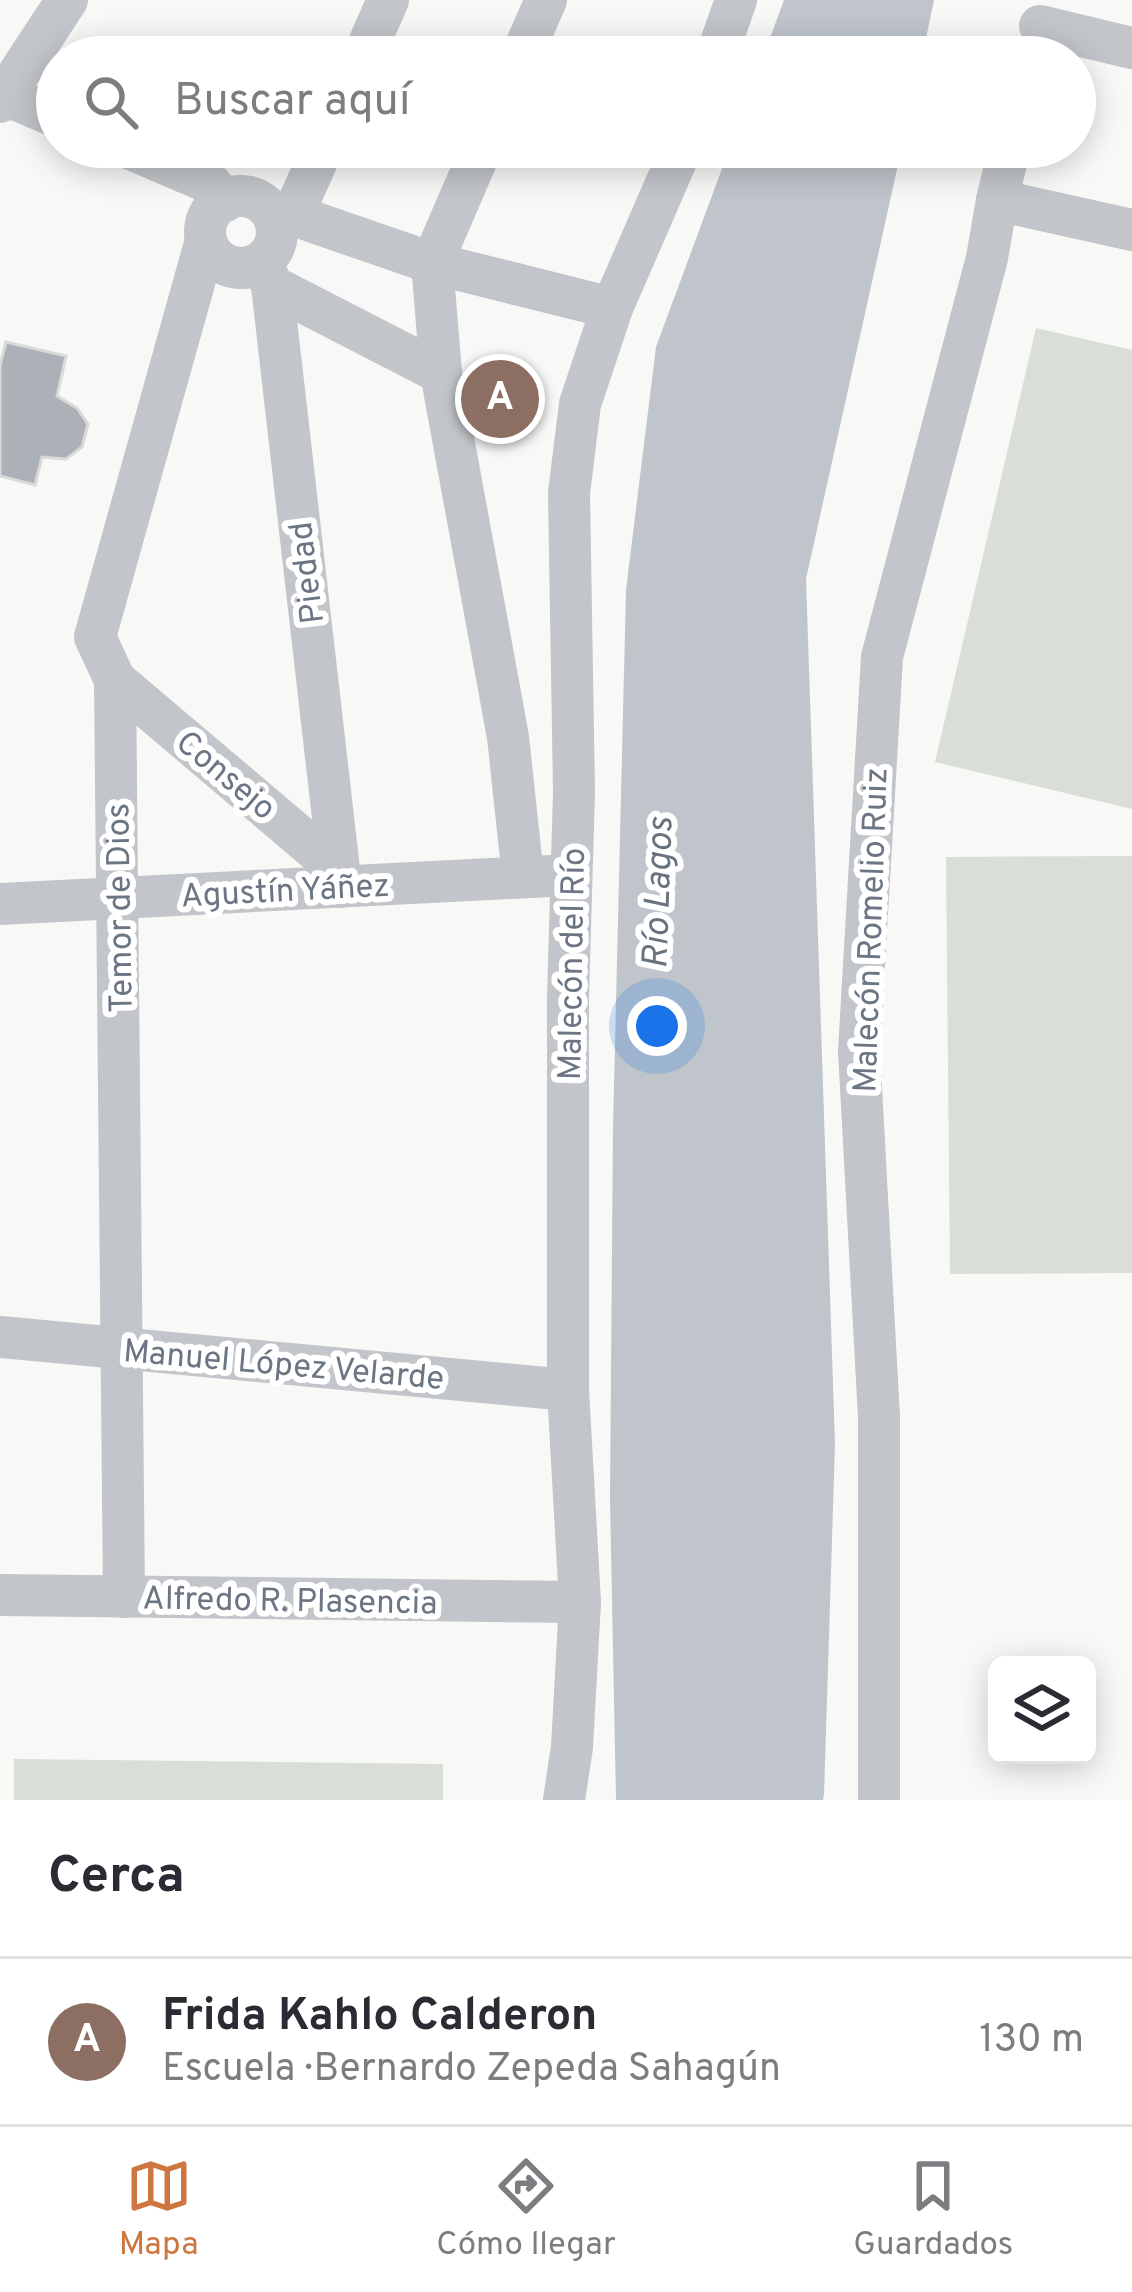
<!DOCTYPE html>
<html lang="es">
<meta charset="utf-8">
<style>
:root{--surface:#fff;--page:#f7f7f7;--text:#2b2b33;--muted:#7c7c81;--line:#e1e1e2;--accent:#ce7640}
body{margin:0;font-family:Overpass,sans-serif;background:var(--page);color:var(--text)}
.controls{position:absolute;right:36px;bottom:36px;display:grid;overflow:hidden;border-radius:18px;box-shadow:0 6px 30px #0003}
.controls button{width:108px;height:108px;display:grid;place-items:center;padding:0;border:0;border-bottom:3px solid var(--line);background:var(--surface);color:var(--text);font:60px sans-serif}
.you{position:absolute;left:657px;top:1026px;width:42px;height:42px;margin:-30px;border:9px solid #fff;border-radius:50%;background:#1a73e8;box-shadow:0 0 0 18px #1a73e833}
.badge{display:grid;place-items:center;width:78px;height:78px;border-radius:50%;background:var(--accent);color:#fff;font-size:39px;font-weight:700}
.pin{position:absolute;translate:-50% -50%;border:6px solid #fff;box-shadow:0 3px 12px #0006}
.list{margin:0;padding:0;list-style:none}
h2{display:flex;justify-content:space-between;align-items:center;height:156px;margin:0;padding:0 48px;font-size:51px}
h2 small{font-size:39px;font-weight:400;color:var(--muted)}
.list li{display:grid;grid-template-columns:78px 1fr auto;gap:36px;align-items:center;box-sizing:border-box;height:168px;padding:0 48px;border-top:3px solid var(--line)}
.list b{display:block;font-size:45px;white-space:nowrap}
.list p{margin:0;font-size:39px;white-space:nowrap;color:var(--muted)}
.list em{font-size:39px;font-style:normal;color:var(--muted)}
.icon{flex:none;width:66px;height:66px;fill:none;stroke:currentColor;stroke-width:2;stroke-linecap:round;stroke-linejoin:round}
.map{position:relative;flex:none;width:1132px;height:1800px;overflow:hidden}
.search{position:absolute;background:var(--surface);box-shadow:0 6px 30px #0003;left:36px;right:36px;top:36px;height:132px;display:flex;align-items:center;gap:30px;box-sizing:border-box;padding:0 42px;border-radius:66px;color:var(--muted);font-size:45px}
.sheet{height:324px;background:var(--surface)}
nav{display:flex;justify-content:space-around;align-items:center;box-sizing:border-box;height:168px;border-top:3px solid var(--line);background:var(--surface);font-size:33px;color:var(--muted)}
nav a{display:grid;justify-items:center;gap:6px}
nav .on{color:var(--accent)}
.map>svg:first-child{display:block}
.green{fill:#d9ded7}
.water{fill:#bfc5cb}
.building{fill:#acb1b7;stroke:#d9dad8;stroke-width:3}
.lines{fill:none;stroke-linecap:round;stroke-linejoin:round}
.minor{stroke:#c2c5c9;stroke-width:42}
.labels{text-anchor:middle;stroke-width:12;stroke-linejoin:round;paint-order:stroke}
.street-label{font-size:33px;fill:#6b7583;stroke:#fff}
.water-label{font-size:36px;font-style:italic;fill:#67747f;stroke:#fff}
</style>
<div class="map">
<svg width="1132" height="1800" viewBox="0 0 1132 1800">
<rect width="100%" height="100%" fill="#f8f8f6"/>
<g class="green">
<polygon points="1036,328 1132,350 1132,809 935,762"/>
<polygon points="1132,856 1132,1273 950,1274 946,857"/>
<polygon points="14,1759 443,1764 443,1800 14,1800"/>
</g>
<g class="water">
<polygon points="784,0 934,0 922,57 763,57"/>
<polygon points="730,147 902,147 806,579 835,1444 824,1795 823,1800 616,1800 610,1498 613,1126 626,590 656,347"/>
</g>
<polygon class="building" points="6,342 66,356 57,396 77,408 88,424 82,447 66,459 42,457 35,485 0,476 0,366"/>
<g class="lines">
<g class="minor">
<polyline points="1040,26 1132,48"/>
<polyline points="363,57 388,0"/>
<polyline points="521,57 546,0"/>
<polyline points="716,57 736,0"/>
<polyline points="0,93 57,117"/>
<polyline points="0,102 67,0"/>
<polyline points="126,147 210,183 225,201"/>
<polyline points="482,147 432,263 441,373 508,737 523,877"/>
<circle cx="241" cy="232" r="36"/>
<polyline points="997,200 1132,230"/>
<polyline points="293,215 323,147"/>
<polyline points="274,218 293,215 432,263 612,308"/>
<polyline points="262,262 272,286 341,887"/>
<polyline points="272,286 441,373"/>
<polyline points="115,680 338,869"/>
<polyline points="0,904 550,876"/>
<polyline points="0,1337 568,1390"/>
<polyline points="0,1595 580,1602"/>
<polyline points="124,1597 115,680 95,637 206,240"/>
<polyline points="564,1800 572,1747 580,1602 568,1390 568,997 574,792 569,493 580,404 612,308 682,147"/>
<polyline points="879,1800 879,1417 859,1051 882,657 987,258 997,200 1010,147"/>
</g>
</g>
<g class="labels">
<g class="street-label">
<text transform="translate(305 573) rotate(-97)" y="12">Piedad</text>
<text transform="translate(227 774) rotate(40)" y="12">Consejo</text>
<text transform="translate(285 889) rotate(-3)" y="12">Agustín Yáñez</text>
<text transform="translate(118 908) rotate(-91)" y="12">Temor de Dios</text>
<text transform="translate(869 930) rotate(-88)" y="12">Malecón Romelio Ruiz</text>
<text transform="translate(570 964) rotate(-89)" y="12">Malecón del Río</text>
<text transform="translate(284 1363) rotate(5)" y="12">Manuel López Velarde</text>
<text transform="translate(290 1599) rotate(1)" y="12">Alfredo R. Plasencia</text>
</g>
<g class="water-label">
<text transform="translate(656 893) rotate(-88)" y="13">Río Lagos</text>
</g>
</g>
</svg>
<div class="controls">
<button><svg class="icon" aria-label="layers" viewBox="0 0 24 24"><path d="M12 4l9 5-9 5-9-5zM3 14l9 5 9-5"/></svg></button>
</div>
<div class="you"></div>
<div class="pin badge" style="left:500px;top:399px;background:#8d6e63">A</div>
<div class="search"><svg class="icon" aria-label="search" viewBox="0 0 24 24"><circle cx="10" cy="10" r="6"/><path d="M15 15l6 6"/></svg>Buscar aquí</div>
</div>
<section class="sheet">
<h2>Cerca<small></small></h2>
<ul class="list">
<li><span class="badge" style="background:#8d6e63">A</span><div><b>Frida Kahlo Calderon</b><p>Escuela · Bernardo Zepeda Sahagún</p></div><em>130 m</em></li>
</ul>
</section>
<nav>
<a class="on"><svg class="icon" aria-label="map" viewBox="0 0 24 24"><path d="M3 6l6-2 6 2 6-2v14l-6 2-6-2-6 2zM9 4v14M15 6v14"/></svg>Mapa</a>
<a><svg class="icon" aria-label="directions" viewBox="0 0 24 24"><path d="M12 3l9 9-9 9-9-9zM9 14v-3h6M13 9l2 2-2 2"/></svg>Cómo llegar</a>
<a><svg class="icon" aria-label="saved" viewBox="0 0 24 24"><path d="M7 4h10v16l-5-4-5 4z"/></svg>Guardados</a>
</nav>
